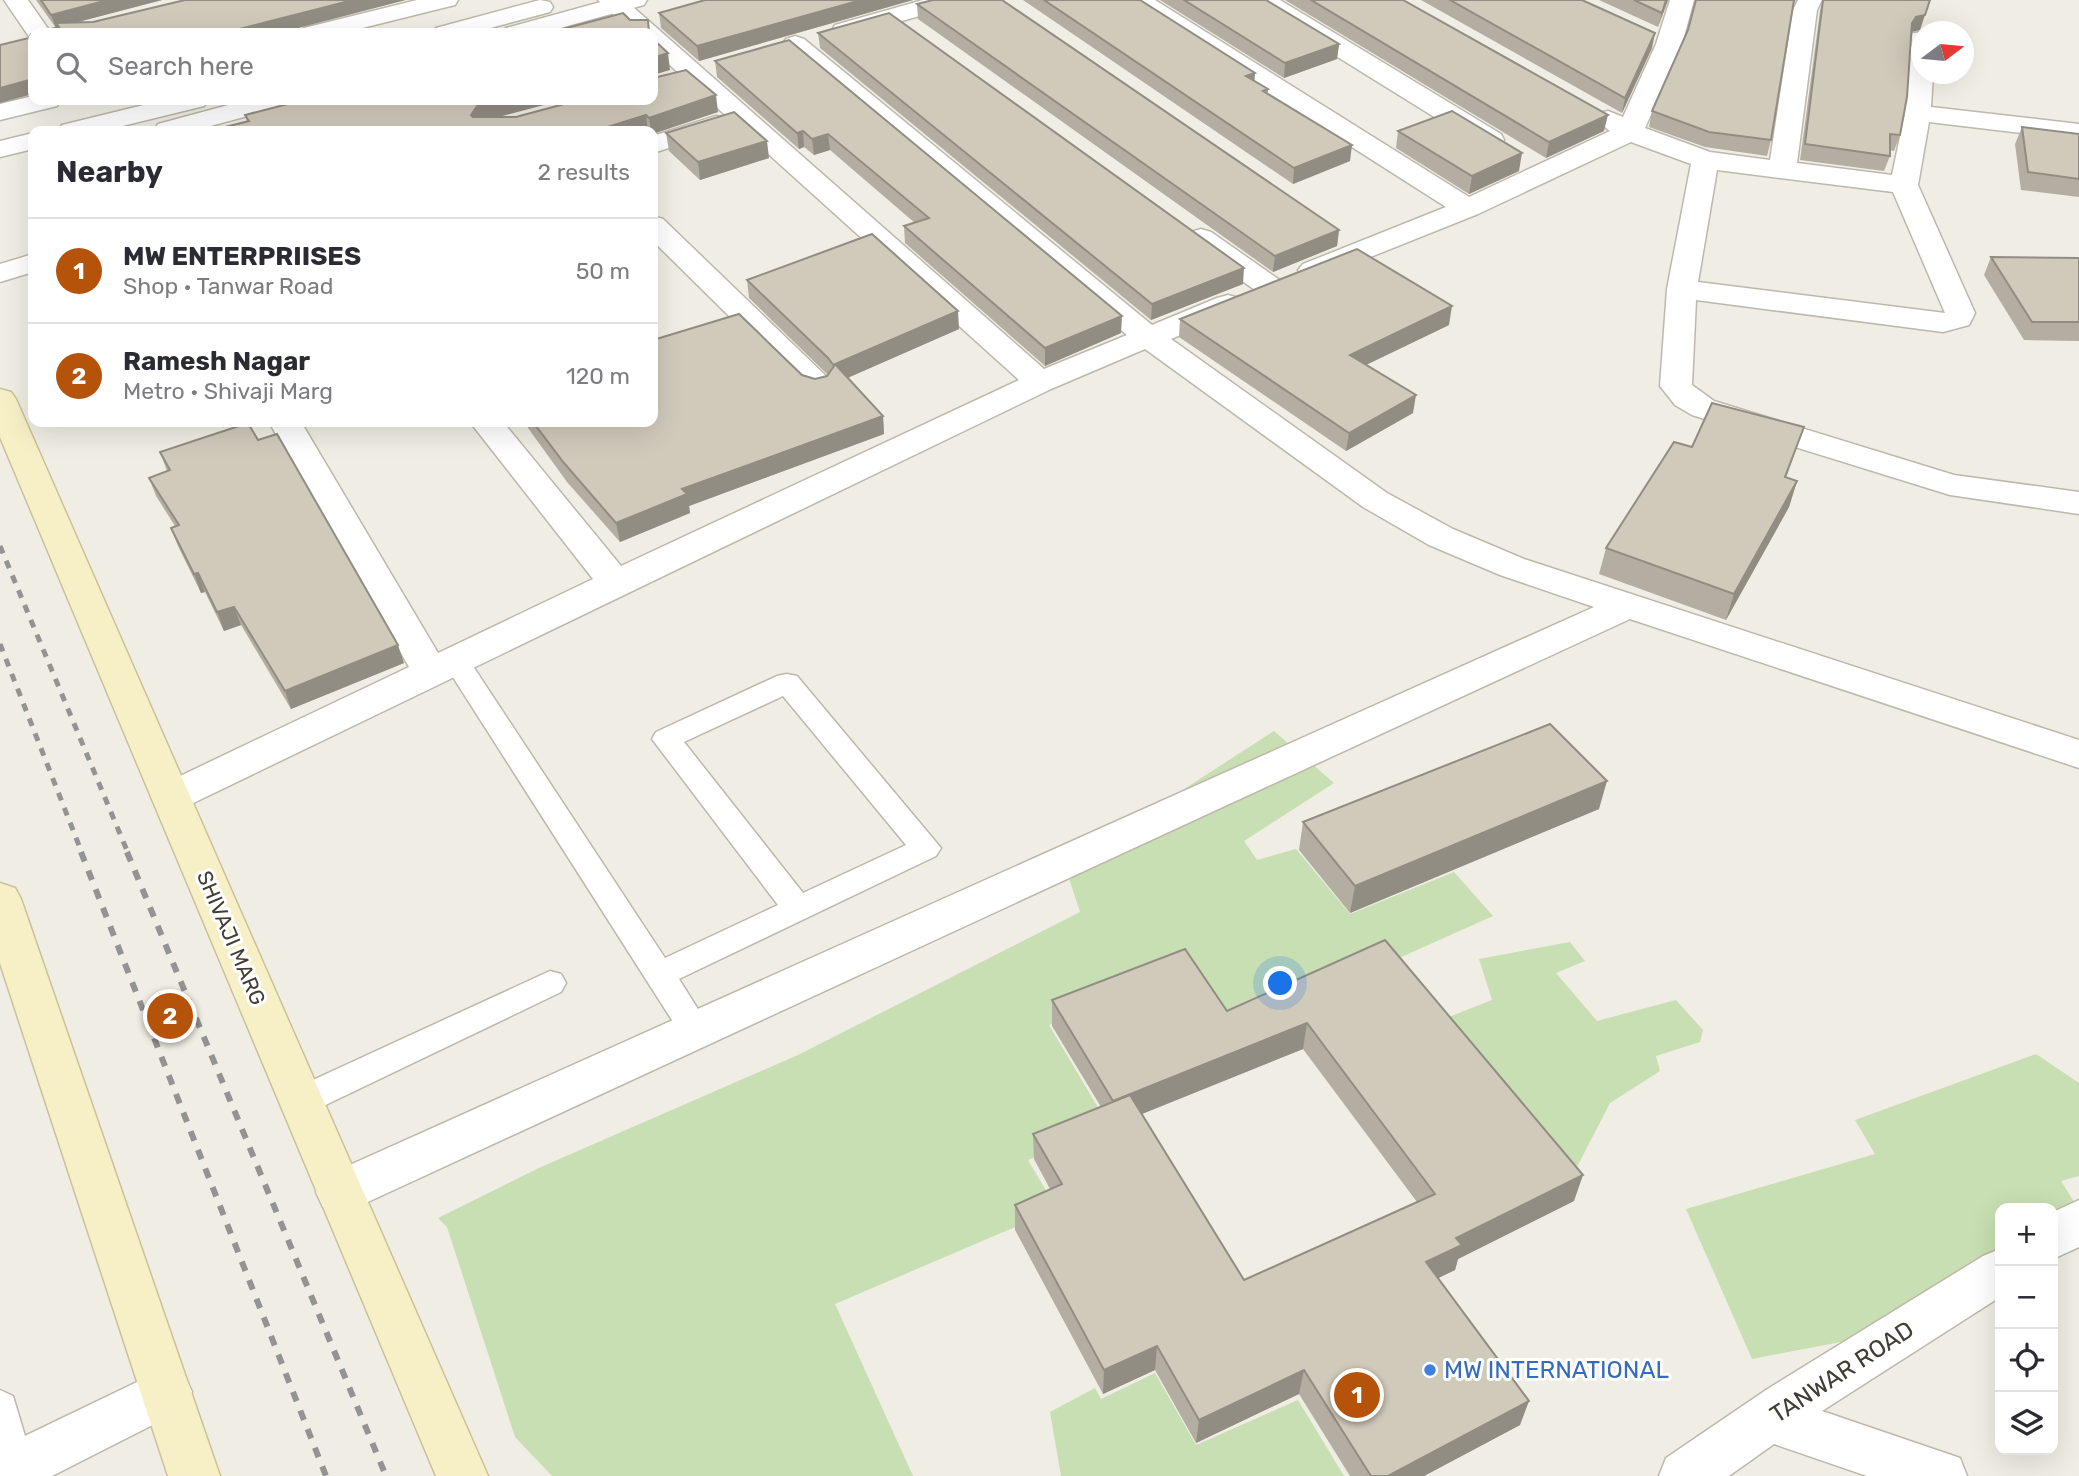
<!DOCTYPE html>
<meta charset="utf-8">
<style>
:root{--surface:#fff;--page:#f2f2f3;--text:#2b2b33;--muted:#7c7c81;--line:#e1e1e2;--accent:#b45309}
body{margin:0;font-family:Rubik,sans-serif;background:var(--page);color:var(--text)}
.controls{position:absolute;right:21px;bottom:21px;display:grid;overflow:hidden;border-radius:14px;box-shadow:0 7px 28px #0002}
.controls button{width:63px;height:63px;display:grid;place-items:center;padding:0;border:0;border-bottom:2px solid var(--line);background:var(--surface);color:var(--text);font:35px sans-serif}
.compass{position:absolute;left:1911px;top:21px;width:63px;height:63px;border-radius:50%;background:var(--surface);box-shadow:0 7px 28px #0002;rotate:74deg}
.you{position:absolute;left:1281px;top:984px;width:24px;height:24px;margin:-18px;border:5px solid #fff;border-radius:50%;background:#1a73e8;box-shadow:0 0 0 10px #1a73e833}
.badge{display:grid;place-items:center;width:46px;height:46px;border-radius:50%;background:var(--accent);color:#fff;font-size:23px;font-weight:700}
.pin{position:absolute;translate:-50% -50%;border:4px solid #fff;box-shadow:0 2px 7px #0006}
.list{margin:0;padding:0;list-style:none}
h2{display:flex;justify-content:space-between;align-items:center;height:91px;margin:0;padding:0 28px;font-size:30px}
h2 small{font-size:23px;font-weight:400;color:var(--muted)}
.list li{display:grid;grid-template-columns:46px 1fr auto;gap:21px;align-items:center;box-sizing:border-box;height:105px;padding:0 28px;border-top:2px solid var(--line)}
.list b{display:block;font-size:26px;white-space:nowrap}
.list p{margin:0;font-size:23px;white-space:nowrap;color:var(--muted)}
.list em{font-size:23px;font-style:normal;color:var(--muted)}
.icon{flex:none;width:38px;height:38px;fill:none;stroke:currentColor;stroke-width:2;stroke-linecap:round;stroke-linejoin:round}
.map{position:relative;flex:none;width:2079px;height:1476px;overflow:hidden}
.search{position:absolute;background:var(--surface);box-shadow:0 7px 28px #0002;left:28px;top:28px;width:630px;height:77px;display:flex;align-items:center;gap:18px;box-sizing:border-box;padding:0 24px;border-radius:14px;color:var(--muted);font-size:26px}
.panel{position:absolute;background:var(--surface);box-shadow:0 7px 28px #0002;left:28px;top:126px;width:630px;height:301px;border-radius:14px}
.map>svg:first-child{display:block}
.green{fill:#c7dfb2}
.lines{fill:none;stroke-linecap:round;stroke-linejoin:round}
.service-casing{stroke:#bdb8ab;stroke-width:3}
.minor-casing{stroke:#bdb8ab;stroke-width:3}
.tertiary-casing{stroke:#bdb8ab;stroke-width:3}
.secondary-casing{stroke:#cac199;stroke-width:3}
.service{fill:#fff;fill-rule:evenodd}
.minor{fill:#fff;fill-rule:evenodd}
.tertiary{fill:#fff;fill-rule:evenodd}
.secondary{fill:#f7f0c7;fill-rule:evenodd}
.rail-far1{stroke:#939393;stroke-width:5;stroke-dasharray:8 8;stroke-linecap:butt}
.rail{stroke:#939393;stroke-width:6;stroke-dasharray:10 10;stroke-linecap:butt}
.wall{fill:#b3aea1;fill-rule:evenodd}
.shaded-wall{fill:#928d83}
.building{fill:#d0cabb;stroke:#928d83;stroke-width:2}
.shop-dot{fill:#3f7fe0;stroke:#fff;stroke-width:2.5}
.labels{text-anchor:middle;stroke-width:6;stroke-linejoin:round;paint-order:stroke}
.street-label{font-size:21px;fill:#413d35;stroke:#fff}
.near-shop-label{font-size:24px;fill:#366cbe;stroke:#fff;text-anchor:start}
.near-street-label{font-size:24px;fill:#413d35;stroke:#fff}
</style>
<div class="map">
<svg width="2079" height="1476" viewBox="0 0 2079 1476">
<rect width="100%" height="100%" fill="#f0ede4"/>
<g class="green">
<polygon points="1274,731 1334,783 1244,841 1257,860 1296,849 1350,914 1454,872 1493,916 1227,1035 1184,972 1049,1025 1109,1126 1028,1160 1057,1209 835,1304 913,1476 552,1476 515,1437 447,1227 438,1218 541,1167 798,1055 1080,912 1065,866"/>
<polygon points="1570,942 1585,961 1556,973 1597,1021 1676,1000 1703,1030 1700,1042 1656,1056 1660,1071 1610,1103 1564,1192 1426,1026 1492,1000 1479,959"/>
<polygon points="2036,1054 2079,1083 2079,1176 2061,1181 2078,1208 2053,1224 2053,1208 2000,1208 2000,1258 1882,1334 1752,1359 1686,1209 1875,1154 1855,1120"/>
<polygon points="1155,1373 1196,1445 1298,1400 1344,1476 1061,1476 1050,1412 1095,1388 1101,1399"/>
</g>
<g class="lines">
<g class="service-casing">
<g id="service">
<path d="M455 651 465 654 665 958 778 905 652 739 656 732 777 676 787 674 797 676 941 848 936 856 679 979 711 1030 706 1039 695 1043 684 1039 442 660 445 654ZM783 696 906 845 803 893 684 742Z"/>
<polygon points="550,971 561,974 566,983 561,992 313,1111 301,1115 289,1111 284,1101 289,1091"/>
<polygon points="0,1390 13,1396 37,1476 0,1476"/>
</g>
</g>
<g class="minor-casing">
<g id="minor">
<polygon points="4,0 28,0 51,33 33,33 33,39 30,38"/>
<polygon points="417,0 458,0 455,5 342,33 301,33 304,28"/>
<polygon points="598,0 625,0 1044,369 1127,335 786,49 782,44 786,39 795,36 804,39 1152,325 1217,298 1228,295 1239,298 1243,304 1239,310 1171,339 1387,493 1453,529 1524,559 2079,740 2079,768 1630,619 357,1207 340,1213 323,1207 316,1192 323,1177 1594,607 1500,575 1429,545 1363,507 1145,349 1051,389 185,807 171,811 157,807 151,797 157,787 409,667 269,422 301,422 438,653 593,579 470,422 503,422 621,566 1019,380 653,50 653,33 633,33"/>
<polygon points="923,0 962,0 959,5 844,37 835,35 832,30 835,25"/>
<path d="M1126 0H1155L1469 197 1610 131 1595 119 1599 113 1608 111 1623 117 1656 44 1670 0H1694L1682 44 1645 128 1710 152 1770 160 1793 10 1798 0H1822L1817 10 1797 163 1892 175 1905 113 1910 38 1913 33 1926 32H1922V74H1933L1931 107 2079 124V140L1929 122 1918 185 1975 313 1969 325 1943 332 1696 300 1692 385 1714 401 1954 475 2079 492V514L1950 495 1692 415 1675 405 1660 386 1667 289 1691 164 1631 142 1478 214 1323 276 1313 279 1303 276 1298 270 1303 264 1446 207 1129 5ZM1717 170 1893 192 1945 313 1698 282Z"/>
<polygon points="1251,0 1280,0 1501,134 1504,140 1501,146 1491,148 1481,146 1254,5"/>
<polygon points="33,96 33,100 61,100 57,106 0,120 0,104"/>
<polygon points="716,116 725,118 729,124 725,130 653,153 653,136"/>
<polygon points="653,216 663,219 828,378 833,385 828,392 817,395 806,392 653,241"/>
<polygon points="1201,229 1211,232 1281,281 1285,287 1281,293 1270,296 1259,293 1191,244 1187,238 1191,232"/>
<polygon points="33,254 33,272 0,282 0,264"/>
<polygon points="2079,1200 2079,1247 2053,1259 2053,1212"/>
<polygon points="2000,1249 2000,1297 1822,1411 1960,1458 1967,1476 1867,1476 1774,1444 1729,1476 1659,1476 1666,1458 1766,1390 1983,1256"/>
<polygon points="166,1368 184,1375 192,1392 184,1409 52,1476 0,1476 0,1448"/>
</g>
</g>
<g class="tertiary-casing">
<g id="tertiary">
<polygon points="540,0 550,2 553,7 550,12 472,33 433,33 436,28"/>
<polygon points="608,0 647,0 644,5 542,33 503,33 506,28"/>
<polygon points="164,100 208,100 204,106 102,131 58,131 62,125"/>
<polygon points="247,100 289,100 285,106 192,131 154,130 158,124"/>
<polygon points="33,133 33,149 0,157 0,141"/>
</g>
</g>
<g class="secondary-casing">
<g id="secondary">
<polygon points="0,389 11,392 16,399 488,1476 436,1476 0,437"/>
<polygon points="0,883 15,888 21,899 220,1476 168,1476 0,963"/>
</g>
</g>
<use href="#service" class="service"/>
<use href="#minor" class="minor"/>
<use href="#tertiary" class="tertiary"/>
<use href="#secondary" class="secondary"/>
<g class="rail-far1">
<polyline points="0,546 128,853"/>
<polyline points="0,644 82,853"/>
</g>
<g class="rail">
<polyline points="81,852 326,1476"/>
<polyline points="127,852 386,1476"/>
</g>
</g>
<g class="wall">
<polygon points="36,0 162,0 77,22 279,33 35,33 56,28"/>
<polygon points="705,0 913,0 699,61 661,28 659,13"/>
<polygon points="1023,0 1140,0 1255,81 1268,89 1268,94 1350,161 1293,184"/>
<polygon points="1160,0 1266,0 1339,44 1337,59 1284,78"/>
<polygon points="1285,0 1403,0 1604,131 1546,158"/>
<polygon points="1421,0 1582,0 1652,48 1622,113"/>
<polygon points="1599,0 1668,0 1658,27"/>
<polygon points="1696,0 1796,0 1793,5 1771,140 1767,156 1705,147 1649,127 1652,111 1688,30"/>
<polygon points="1823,0 1920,30 1912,31 1900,135 1894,151 1890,150 1890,156 1884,171 1800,160 1820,11"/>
<polygon points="917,4 1339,230 1337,246 1273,272 918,19"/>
<polygon points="818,33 1243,284 1151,320 820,48"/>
<polygon points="789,40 1121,333 1045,366 905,243 904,226 915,223 830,150 814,155 804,147 799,149 717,77 715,61"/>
<polygon points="718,112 653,131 209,131 247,121 245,115 500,117"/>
<polygon points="2022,127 2079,134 2079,197 2021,190 2015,144"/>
<polygon points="1398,131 1519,171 1469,194 1396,148"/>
<polygon points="666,133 769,158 700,180 669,151"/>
<polygon points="1991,257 2079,258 2079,341 2024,340 1984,275"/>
<polygon points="747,280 959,329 847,378 883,416 884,434 689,506 690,513 620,542 567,482 528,428 527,422 653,422 827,376 828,375 749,298"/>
<polygon points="1180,319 1449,325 1366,365 1413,413 1346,451 1179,337"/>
<polygon points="1804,427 1786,478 1797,481 1789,507 1726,620 1599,574 1606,548 1692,447"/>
<polygon points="258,440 404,663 291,709 241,625 224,631 205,592 201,593 178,546 171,528 175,526 156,496 149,478 167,471 160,452"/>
<polygon points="1599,809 1350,913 1299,850 1303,822"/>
<path d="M1385 940 1574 1201 1458 1259 1455 1270 1438 1278 1520 1425 1424 1476H1350L1299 1394 1196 1443 1155 1370 1103 1394 1015 1230V1205L1050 1189 1034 1159 1033 1134 1101 1107 1052 1026V1000L1227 1011ZM1303 1049 1417 1202 1244 1280 1142 1114Z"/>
</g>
<g class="shaded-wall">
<polygon points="108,0 162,0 59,27 56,23 58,28 56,28 51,15"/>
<polygon points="353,0 406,0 279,33 224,33"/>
<polygon points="861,0 913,0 699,61 697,46"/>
<polygon points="1666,0 1668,0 1658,27 1662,13"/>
<polygon points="1930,0 1920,30 1911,32 1912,23 1916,17"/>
<polygon points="1655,33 1652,48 1622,113 1625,98"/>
<polygon points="1339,44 1337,59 1284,78 1285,63"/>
<polygon points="668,53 670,70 653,75 653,58"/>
<polygon points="1255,73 1254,88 1246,76"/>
<polygon points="33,79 33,94 0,103 0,88"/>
<polygon points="716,95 718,112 653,134 653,131 651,131 649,118"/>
<polygon points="500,100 563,100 480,122 471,115 477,106"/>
<polygon points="646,115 648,131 595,131"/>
<polygon points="1608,115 1604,131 1546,158 1549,142"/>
<polygon points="803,131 804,147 799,149 797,133"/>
<polygon points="828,134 830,150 814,155 812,139"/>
<polygon points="767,141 769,158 700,180 698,162"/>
<polygon points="1352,145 1350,161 1293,184 1294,168"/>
<polygon points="1522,153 1519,171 1469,194 1472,176"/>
<polygon points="1339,230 1337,246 1273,272 1275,256"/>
<polygon points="1244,268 1243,284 1151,320 1152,304"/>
<polygon points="1452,306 1449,325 1347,374 1350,355"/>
<polygon points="958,311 959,329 836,383 835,364"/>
<polygon points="1122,316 1121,333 1045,366 1045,348"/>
<polygon points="1416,395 1413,413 1346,451 1349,433"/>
<polygon points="883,416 884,434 689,506 690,513 620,542 616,523 682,489"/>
<polygon points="1797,481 1789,507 1726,620 1734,594"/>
<polygon points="198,573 205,592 201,593 194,574"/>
<polygon points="234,607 241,625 224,631 217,612"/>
<polygon points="398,645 404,663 291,709 285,691"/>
<polygon points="1607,781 1599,809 1350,913 1355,886"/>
<polygon points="1307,1023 1303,1049 1112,1126 1113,1101"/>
<polygon points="1583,1175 1574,1201 1458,1259 1455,1270 1420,1287 1426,1262 1456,1238"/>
<polygon points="1157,1346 1155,1370 1103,1394 1104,1370"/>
<polygon points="1304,1370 1299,1394 1196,1443 1199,1420"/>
<polygon points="1529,1401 1520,1425 1424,1476 1388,1476"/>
</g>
<g class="building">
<polygon points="41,0 108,0 51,15"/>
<polygon points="185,0 353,0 224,33 217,33 215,31 206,33 35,33 59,27 56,23 93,22"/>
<polygon points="705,0 861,0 697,46 659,13"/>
<polygon points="933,0 1002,0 1339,230 1275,256 917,4"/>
<polygon points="1044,0 1140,0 1255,73 1246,76 1268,89 1263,91 1352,145 1294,168"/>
<polygon points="1184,0 1266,0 1339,44 1285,63"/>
<polygon points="1311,0 1403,0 1608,115 1549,142"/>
<polygon points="1450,0 1582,0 1655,33 1625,98"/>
<polygon points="1634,0 1666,0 1662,13"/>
<polygon points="1696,0 1794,0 1771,140 1709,132 1652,111 1688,30"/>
<polygon points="1823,0 1930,0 1925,15 1916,17 1912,23 1907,97 1900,135 1890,134 1890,156 1805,144"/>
<polygon points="623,13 630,20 648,20 649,33 548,33"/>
<polygon points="889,13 1244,268 1152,304 818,33"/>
<polygon points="31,34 33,34 33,79 0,88 0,45 29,38"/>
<polygon points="653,39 668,53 653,58"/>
<polygon points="789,40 1122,316 1045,348 904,226 929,218 828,134 812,139 803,131 797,133 715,61"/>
<polygon points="686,70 716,95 649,118 646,115 595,131 396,131 394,129 388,131 209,131 249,121 245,115 303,100 500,100 477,106 471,115 473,117 516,117 579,100 653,100 653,78"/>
<polygon points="1452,111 1522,153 1472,176 1398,131"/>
<polygon points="734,112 767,141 698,162 666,133"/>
<polygon points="2022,127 2079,134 2079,179 2028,172"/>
<polygon points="872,234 958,311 835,364 883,416 682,489 687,494 616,523 564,463 533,422 653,422 653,340 739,314 802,375 815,379 827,376 834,366 828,358 747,280"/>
<polygon points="1357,249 1452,306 1350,355 1416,395 1349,433 1180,319"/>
<polygon points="1991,257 2079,258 2079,322 2032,322"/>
<polygon points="1712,403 1804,427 1785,477 1797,481 1734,594 1606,548 1674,442 1692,447"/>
<polygon points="248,423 258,440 277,434 398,645 285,691 234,607 217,612 198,573 194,574 171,528 179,525 149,478 170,470 160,452"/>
<polygon points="1550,724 1607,781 1355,886 1303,822"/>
<polygon points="1385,940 1583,1175 1456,1238 1462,1245 1426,1262 1529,1401 1388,1476 1371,1476 1304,1370 1199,1420 1157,1346 1104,1370 1015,1205 1062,1184 1033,1134 1130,1095 1244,1280 1435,1194 1307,1023 1113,1101 1052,1000 1185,949 1227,1011"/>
</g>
<circle class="shop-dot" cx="1430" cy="1370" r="7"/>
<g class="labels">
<g class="street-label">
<text transform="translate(231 938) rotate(67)" y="7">SHIVAJI MARG</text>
</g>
<g class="near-shop-label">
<text x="1444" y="1378">MW INTERNATIONAL</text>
</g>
<g class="near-street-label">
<text transform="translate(1842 1372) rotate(-33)" y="8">TANWAR ROAD</text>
</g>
</g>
</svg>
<div class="controls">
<button>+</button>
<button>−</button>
<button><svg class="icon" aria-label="locate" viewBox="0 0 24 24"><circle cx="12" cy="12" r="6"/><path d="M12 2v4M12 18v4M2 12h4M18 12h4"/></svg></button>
<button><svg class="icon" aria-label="layers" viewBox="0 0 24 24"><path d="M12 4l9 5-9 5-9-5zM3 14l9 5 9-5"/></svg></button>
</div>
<svg class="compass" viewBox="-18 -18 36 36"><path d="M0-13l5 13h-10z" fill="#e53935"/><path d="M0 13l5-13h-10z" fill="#7c7c81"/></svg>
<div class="you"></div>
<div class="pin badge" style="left:1357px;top:1395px">1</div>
<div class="pin badge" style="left:170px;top:1016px">2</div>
<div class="search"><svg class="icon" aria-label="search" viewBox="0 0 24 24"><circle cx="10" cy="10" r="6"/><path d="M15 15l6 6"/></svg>Search here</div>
<section class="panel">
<h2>Nearby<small>2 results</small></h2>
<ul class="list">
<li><span class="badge">1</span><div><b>MW ENTERPRIISES</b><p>Shop · Tanwar Road</p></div><em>50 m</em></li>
<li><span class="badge">2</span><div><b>Ramesh Nagar</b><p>Metro · Shivaji Marg</p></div><em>120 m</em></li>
</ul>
</section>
</div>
